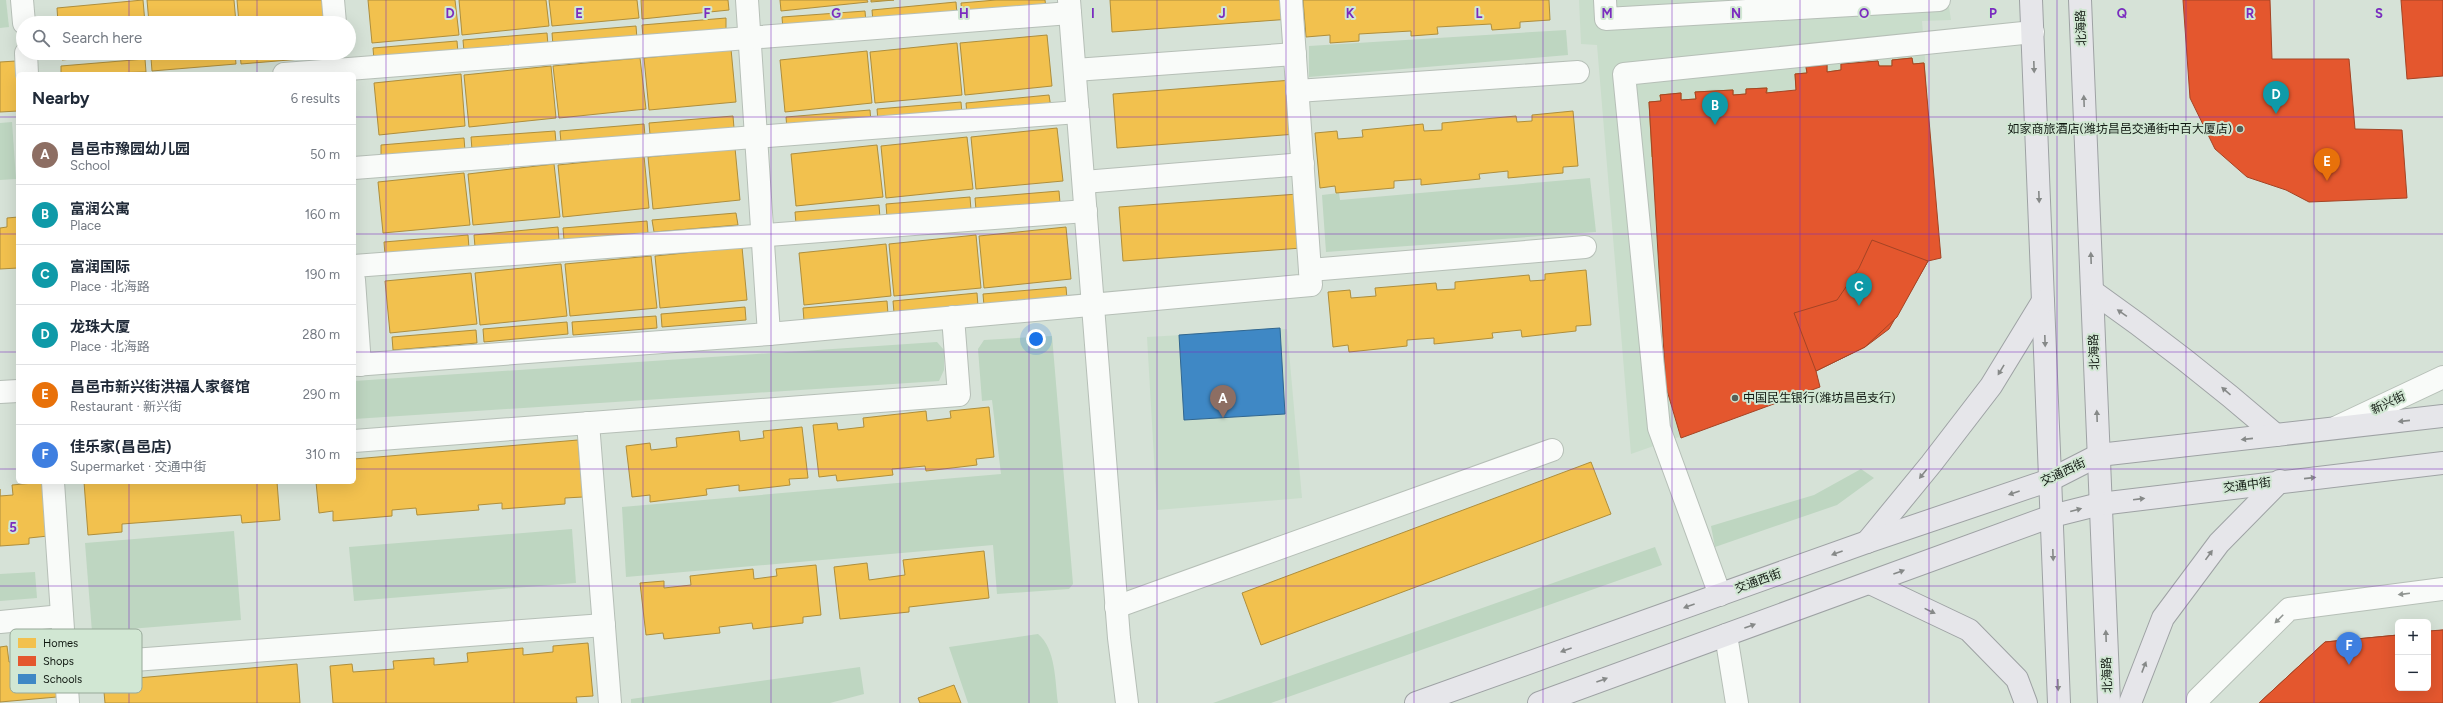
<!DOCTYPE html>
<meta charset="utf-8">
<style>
:root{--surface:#fff;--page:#f6f6f7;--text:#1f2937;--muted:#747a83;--line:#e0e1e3;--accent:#555f56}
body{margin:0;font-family:Figtree,"Noto Sans SC",sans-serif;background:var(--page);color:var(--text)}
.controls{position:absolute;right:12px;bottom:12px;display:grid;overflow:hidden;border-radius:6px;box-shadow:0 4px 16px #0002}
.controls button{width:36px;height:36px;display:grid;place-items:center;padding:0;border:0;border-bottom:1px solid var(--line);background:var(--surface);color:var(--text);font:20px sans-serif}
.you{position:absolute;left:1036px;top:339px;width:14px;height:14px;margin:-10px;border:3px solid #fff;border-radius:50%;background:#1a73e8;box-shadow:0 0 0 6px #1a73e833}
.badge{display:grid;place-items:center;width:26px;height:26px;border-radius:50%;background:var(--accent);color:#fff;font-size:13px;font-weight:700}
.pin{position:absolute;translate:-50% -33px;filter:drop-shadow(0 1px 2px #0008)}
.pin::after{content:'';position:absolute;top:21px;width:14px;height:12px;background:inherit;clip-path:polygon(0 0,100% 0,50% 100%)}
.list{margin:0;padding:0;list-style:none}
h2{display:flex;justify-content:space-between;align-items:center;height:52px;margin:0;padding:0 16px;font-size:17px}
h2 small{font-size:13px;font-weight:400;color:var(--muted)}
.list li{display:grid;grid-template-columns:26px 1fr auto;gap:12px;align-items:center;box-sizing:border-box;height:60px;padding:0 16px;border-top:1px solid var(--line)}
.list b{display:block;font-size:15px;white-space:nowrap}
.list p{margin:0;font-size:13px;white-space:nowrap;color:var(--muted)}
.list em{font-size:13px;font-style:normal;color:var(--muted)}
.icon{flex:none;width:22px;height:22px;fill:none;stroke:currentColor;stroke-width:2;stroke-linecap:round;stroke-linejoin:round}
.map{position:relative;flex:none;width:2443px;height:703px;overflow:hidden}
.search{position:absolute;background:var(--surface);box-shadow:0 4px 16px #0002;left:16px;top:16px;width:340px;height:44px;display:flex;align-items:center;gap:10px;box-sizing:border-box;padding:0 14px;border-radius:22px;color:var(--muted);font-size:15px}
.panel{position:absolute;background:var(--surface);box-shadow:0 4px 16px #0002;left:16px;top:72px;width:340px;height:412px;border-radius:6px}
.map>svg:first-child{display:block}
.built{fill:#c9ddcb}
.green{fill:#bed6c1}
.homes{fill:#f2c14e;stroke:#ae8e3c}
.shops{fill:#e4572e;stroke:#a44425}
.schools{fill:#3f88c5;stroke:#31668f}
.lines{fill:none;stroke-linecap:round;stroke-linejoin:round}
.minor-casing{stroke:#b6bfb7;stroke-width:24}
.major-casing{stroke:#9ea2a4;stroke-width:24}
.minor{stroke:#f9fbf9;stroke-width:22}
.major{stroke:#e6e6ea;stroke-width:22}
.oneway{fill:#868988}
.oneway2{fill:#909591}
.grid{fill:none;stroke:#7b2cbf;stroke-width:1;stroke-opacity:0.55}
.poi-dot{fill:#555f56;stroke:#d1e7d3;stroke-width:1.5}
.labels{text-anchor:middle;stroke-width:4;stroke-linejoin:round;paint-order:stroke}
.street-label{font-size:12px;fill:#101811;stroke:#d1e7d3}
.poi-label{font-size:12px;fill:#101811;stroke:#d1e7d3;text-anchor:end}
.key{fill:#d1e7d3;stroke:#97a999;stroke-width:1}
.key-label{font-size:11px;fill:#101811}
.grid-label{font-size:13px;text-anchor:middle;font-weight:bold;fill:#7b2cbf;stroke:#d1e7d3;stroke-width:4;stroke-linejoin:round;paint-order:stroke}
</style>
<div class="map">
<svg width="2443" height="703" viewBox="0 0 2443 703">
<rect width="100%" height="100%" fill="#d6e2d7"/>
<g class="built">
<polygon points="1579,0 1948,0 1951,20 1922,21 1941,258 1928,261 1889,329 1865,347 1816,371 1820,387 1631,454 1597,45 1581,44"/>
<polygon points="1287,329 1302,498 1157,510 1147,337"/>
</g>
<g class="green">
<polygon points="0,0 6,0 9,27 0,28"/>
<polygon points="1566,30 1568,55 1309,77 1309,46"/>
<polygon points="12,122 16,179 0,180 0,123"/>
<polygon points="1590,178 1596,232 1326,252 1322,195 1339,193 1340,200"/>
<polygon points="1052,336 1073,584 1069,589 997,594 993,545 626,577 622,507 1001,474 992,400 982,401 978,349 984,340"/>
<polygon points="937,342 944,350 944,370 939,381 354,419 354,381"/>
<polygon points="1861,469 1874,478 1837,505 1715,547 1711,526 1814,495"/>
<polygon points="572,529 576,583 354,601 349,547"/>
<polygon points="234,531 241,620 92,632 85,543"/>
<polygon points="1655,547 1662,565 1271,703 1213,703"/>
<polygon points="35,572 37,598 0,601 0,574"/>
<path d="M1038 634C1056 649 1055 681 1058 703H968L949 647Z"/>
<polygon points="860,667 864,694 830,703 631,703 631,699"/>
</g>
<g class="homes">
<polygon points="143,0 145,23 58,23 57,8"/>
<polygon points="147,0 234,0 236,23 149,23"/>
<polygon points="237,0 325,0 327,23 239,23"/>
<polygon points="368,0 455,0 459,35 372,43"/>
<polygon points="459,0 546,0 549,26 462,35"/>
<polygon points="549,0 637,0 639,18 552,26"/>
<polygon points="641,0 728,0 729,10 642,19"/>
<polygon points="780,0 867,0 868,2 781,11"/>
<polygon points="871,0 894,0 871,2"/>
<polygon points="996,0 1045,0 1046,8 962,15 961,3"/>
<polygon points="1110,0 1289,0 1291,19 1112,32"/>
<polygon points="1303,0 1549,0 1550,20 1520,22 1520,28 1492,30 1491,24 1437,27 1438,34 1411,36 1411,31 1359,34 1359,41 1330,43 1330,35 1306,37"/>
<polygon points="956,2 957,15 873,22 872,10"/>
<polygon points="865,11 866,23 783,30 782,17"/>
<polygon points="726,18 726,31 643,37 642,25"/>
<polygon points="636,26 637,39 553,46 552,33"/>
<polygon points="547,33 548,45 464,52 463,40"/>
<polygon points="1047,35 1052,86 965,95 960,43"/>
<polygon points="457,41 458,53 374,60 373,48"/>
<polygon points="957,43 962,95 875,103 870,52"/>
<polygon points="731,49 736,102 649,110 644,58"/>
<polygon points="867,51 872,103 785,112 780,60"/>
<polygon points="61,53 132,53 62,60"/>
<polygon points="218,53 235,53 236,64 152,71 151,58"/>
<polygon points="240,53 325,53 325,57 241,64"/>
<polygon points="640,58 646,109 559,118 553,66"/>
<polygon points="1912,58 1913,64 1924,63 1928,119 1799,129 1795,74 1807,73 1806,67 1827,65 1827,72 1841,70 1841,64 1878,61 1879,66 1892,66 1892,60"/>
<polygon points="145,59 146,72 61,74 61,66"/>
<polygon points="16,61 18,111 0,112 0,62"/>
<polygon points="551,66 556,118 469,127 464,75"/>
<polygon points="461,74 465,126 379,135 374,83"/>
<polygon points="1292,80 1296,134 1117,148 1113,94"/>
<polygon points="1767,88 1767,93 1778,92 1782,148 1652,157 1649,102 1661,101 1660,95 1681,93 1681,100 1696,99 1695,92 1733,90 1733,95 1746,94 1746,89"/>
<polygon points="1049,95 1051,108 967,115 966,103"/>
<polygon points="961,102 962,114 878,121 877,109"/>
<polygon points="870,110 871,122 787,129 786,117"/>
<polygon points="1573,111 1578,166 1563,167 1563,173 1508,178 1508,171 1479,174 1480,179 1421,185 1421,179 1394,181 1394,188 1336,193 1335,186 1320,188 1315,133 1337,131 1338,139 1363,137 1362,130 1423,124 1424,131 1442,130 1442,123 1516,116 1517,122 1532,121 1532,115"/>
<polygon points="733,116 734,128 650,135 649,123"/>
<polygon points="644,124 645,136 561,143 560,131"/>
<polygon points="1057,128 1063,181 976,189 971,137"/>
<polygon points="555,131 556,143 472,150 471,137"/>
<polygon points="967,137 973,189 886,198 881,146"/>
<polygon points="464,138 465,151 381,158 381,145"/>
<polygon points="877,145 883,197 796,206 791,154"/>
<polygon points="735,148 740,200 653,209 648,157"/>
<polygon points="644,156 649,208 563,217 558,165"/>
<polygon points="554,164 560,217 473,225 468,174"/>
<polygon points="464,173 470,225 383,233 378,182"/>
<polygon points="1059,191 1060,203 976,210 975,198"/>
<polygon points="1298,194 1302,248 1123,261 1119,207"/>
<polygon points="970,197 971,210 887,217 886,204"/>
<polygon points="879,205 880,218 796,224 795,212"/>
<polygon points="736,213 738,225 654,232 652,220"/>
<polygon points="18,217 18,268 0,269 0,228 7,227 7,218"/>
<polygon points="647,221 648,233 564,240 563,228"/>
<polygon points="558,227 559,240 475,247 474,235"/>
<polygon points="1066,227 1071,279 984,288 979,236"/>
<polygon points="468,235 469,248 385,255 384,242"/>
<polygon points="976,235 981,288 894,296 889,244"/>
<polygon points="886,244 891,296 804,305 799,253"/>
<polygon points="742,247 747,300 660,308 655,256"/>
<polygon points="651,256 657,308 570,316 565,264"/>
<polygon points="561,264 567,316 480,325 475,273"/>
<polygon points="1586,270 1591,325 1576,326 1576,331 1522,337 1521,330 1492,333 1493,338 1434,344 1434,338 1407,340 1407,346 1349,352 1348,345 1333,347 1328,292 1350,290 1351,298 1376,296 1375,288 1436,283 1437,290 1455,289 1455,282 1529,275 1530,281 1545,280 1545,274"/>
<polygon points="471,273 477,324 390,333 385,281"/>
<polygon points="1066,287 1067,299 984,306 983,294"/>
<polygon points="977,293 978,306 894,313 893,301"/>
<polygon points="887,301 888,314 804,321 803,308"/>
<polygon points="745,307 746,320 662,327 661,314"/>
<polygon points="656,316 657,328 573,335 572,322"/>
<polygon points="567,322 568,334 484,342 483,329"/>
<polygon points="476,330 477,343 393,350 392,337"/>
<polygon points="989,407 994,457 976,459 977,465 926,471 925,466 892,469 893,475 837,481 836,475 819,477 813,425 837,423 838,430 864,427 863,418 926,411 927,421 951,418 950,411"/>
<polygon points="802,427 808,478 789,479 790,485 739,491 739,485 706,489 707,495 650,502 650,495 632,497 626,446 650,443 651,450 677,447 676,438 739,431 740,441 764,438 763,431"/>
<polygon points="578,440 583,497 565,498 565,504 502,509 502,503 478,505 479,510 417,515 416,508 392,510 392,516 333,521 333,511 319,513 316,482 354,482 354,459"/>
<polygon points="1591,462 1611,514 1261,645 1242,593"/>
<polygon points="44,482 48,536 29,538 29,544 0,546 0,489 0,496 13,495 12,485"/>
<polygon points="84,482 277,482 280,520 242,523 241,515 122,524 122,532 88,535"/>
<polygon points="984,551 989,598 909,607 909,612 840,619 834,567 867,563 869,580 905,575 903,560"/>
<polygon points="816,565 821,615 803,617 803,623 753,629 752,623 719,627 720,633 664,639 663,633 646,635 640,583 664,581 664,588 691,585 690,576 753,569 754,579 777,576 776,569"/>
<polygon points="53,643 57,697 0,702 0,647 7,646 9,662 20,661 18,646"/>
<polygon points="588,643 593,696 576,697 577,703 333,703 330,666 352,664 353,672 394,669 393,661 434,658 434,665 468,662 467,653 523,648 523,655 553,652 553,646"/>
<polygon points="297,664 300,703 105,703 103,681"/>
<polygon points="954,685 961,703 920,703 918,698"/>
</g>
<g class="shops">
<polygon points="2183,0 2270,0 2272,59 2349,59 2355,129 2402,130 2407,198 2309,202 2286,190 2247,177 2215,149 2190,98"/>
<polygon points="2401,0 2443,0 2443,76 2407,79"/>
<polygon points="1912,58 1913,64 1924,63 1941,258 1928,261 1889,329 1865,347 1816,371 1820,387 1681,438 1666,387 1649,102 1661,101 1660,95 1681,93 1681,100 1696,99 1695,92 1733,90 1733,95 1746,94 1746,89 1767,88 1766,93 1796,90 1795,74 1807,73 1806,67 1827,65 1827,72 1841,70 1841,64 1878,61 1879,66 1892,66 1892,60"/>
<polygon points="1872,240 1928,261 1897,317 1865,347 1816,371 1794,313 1837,300 1859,268"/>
<polygon points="2443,630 2443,703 2259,703 2325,642 2398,635 2398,688 2428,688 2428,632"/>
<polygon points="2443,630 2443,703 2259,703 2325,642 2398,635 2398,688 2428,688 2428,631"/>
</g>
<polygon class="schools" points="1280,328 1285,414 1184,420 1179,335"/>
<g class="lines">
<g class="minor-casing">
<g id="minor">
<polyline points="22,0 24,23"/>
<polyline points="333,0 335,23"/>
<polyline points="747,0 769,334"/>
<polyline points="1069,0 1119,638 1127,703"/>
<polyline points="1605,0 1606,19 1939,0"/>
<polyline points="26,53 27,74"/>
<polyline points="1075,70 1295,54"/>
<polyline points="284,74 1070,13"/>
<polyline points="1297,91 1578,72"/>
<polyline points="354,168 1078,112"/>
<polyline points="1084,182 1303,164"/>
<polyline points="354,266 1086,211"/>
<polyline points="1310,270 1585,247"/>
<polyline points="354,280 360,365"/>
<polyline points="354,365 769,334 1311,285 1291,0"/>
<polyline points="0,392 18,391"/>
<polyline points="588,423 610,703"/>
<polyline points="2337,427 2443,377"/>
<polyline points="354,441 959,395 953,317"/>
<polyline points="53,482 68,703"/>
<polyline points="1720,595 1659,428 1624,74 2033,32"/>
<polyline points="1116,607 1552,450"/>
<polyline points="0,622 62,616"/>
<polyline points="1726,635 1737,703"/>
<polyline points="66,665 604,625"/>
<polyline points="2198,703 2198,699 2289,609 2443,589"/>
</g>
</g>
<g class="major-casing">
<g id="major">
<polyline points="2031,0 2059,703"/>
<polyline points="2080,0 2109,703"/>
<path d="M2092 291C2156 336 2217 384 2276 435"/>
<polyline points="1867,542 1931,464 1991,386 2043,301"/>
<polyline points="1870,583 1969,630 2017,679 2026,703"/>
<polyline points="1416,703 1867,542 2050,480 2099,455 2443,416"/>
<polyline points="1539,703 2052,516 2100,504 2443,463"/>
<polyline points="2130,703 2163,618 2219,543 2280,481"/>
</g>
</g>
<use href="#minor" class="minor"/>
<use href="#major" class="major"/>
</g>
<defs><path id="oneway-solid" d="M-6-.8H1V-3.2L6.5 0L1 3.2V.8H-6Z"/></defs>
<g class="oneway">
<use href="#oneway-solid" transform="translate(2034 67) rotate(88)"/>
<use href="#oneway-solid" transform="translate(2084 101) rotate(-92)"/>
<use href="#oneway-solid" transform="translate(2039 197) rotate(88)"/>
<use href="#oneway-solid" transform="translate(2091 258) rotate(-92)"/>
<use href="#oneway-solid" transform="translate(2122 313) rotate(-145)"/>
<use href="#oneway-solid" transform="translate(2045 341) rotate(88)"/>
<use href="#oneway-solid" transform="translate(2001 370) rotate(121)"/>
<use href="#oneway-solid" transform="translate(2226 391) rotate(-139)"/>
<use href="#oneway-solid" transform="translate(2097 416) rotate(-92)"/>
<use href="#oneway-solid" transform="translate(2404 421) rotate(174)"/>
<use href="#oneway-solid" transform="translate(2247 439) rotate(174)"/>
<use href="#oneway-solid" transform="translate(1923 474) rotate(129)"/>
<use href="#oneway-solid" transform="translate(2310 478) rotate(-6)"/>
<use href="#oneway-solid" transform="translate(2014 493) rotate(161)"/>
<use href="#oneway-solid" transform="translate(2139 499) rotate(-7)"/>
<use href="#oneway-solid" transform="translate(2076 510) rotate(-15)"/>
<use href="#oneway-solid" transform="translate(1837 553) rotate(160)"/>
<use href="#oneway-solid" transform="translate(2053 555) rotate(88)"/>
<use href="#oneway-solid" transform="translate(2209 555) rotate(-54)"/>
<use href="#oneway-solid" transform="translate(1899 572) rotate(-20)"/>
<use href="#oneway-solid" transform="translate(1689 606) rotate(160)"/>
<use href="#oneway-solid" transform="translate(1930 611) rotate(26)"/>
<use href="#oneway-solid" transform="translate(1750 626) rotate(-20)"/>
<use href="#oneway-solid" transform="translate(2106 636) rotate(-92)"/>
<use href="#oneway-solid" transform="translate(1566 650) rotate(160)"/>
<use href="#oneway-solid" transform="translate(2144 667) rotate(-69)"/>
<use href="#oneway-solid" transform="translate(1602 680) rotate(-20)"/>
<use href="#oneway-solid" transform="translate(2058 685) rotate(88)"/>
</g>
<g class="oneway2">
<use href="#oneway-solid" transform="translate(2404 594) rotate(173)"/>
<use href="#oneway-solid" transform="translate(2279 619) rotate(135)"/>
</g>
<path class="grid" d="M129 0V23M257 0V23M386 0V703M514 0V703M643 0V703M771 0V703M900 0V703M1029 0V703M1157 0V703M1286 0V703M1414 0V703M1543 0V703M1672 0V703M1800 0V703M1929 0V703M2057 0V703M2186 0V703M2314 0V703M129 53V74M257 53V74M0 117H18M354 117H2443M0 234H18M354 234H2443M0 352H18M354 352H2443M0 469H18M354 469H2443M129 482V703M257 482V703M0 586H2443"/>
<g class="poi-dot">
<circle cx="2240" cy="129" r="4"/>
<circle cx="1735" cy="398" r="4"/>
</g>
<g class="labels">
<g class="street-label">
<text transform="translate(2081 28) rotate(-92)" y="4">北海路</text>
<text transform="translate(2094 352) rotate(-92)" y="4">北海路</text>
<text transform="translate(2388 403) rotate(-25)" y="4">新兴街</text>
<text transform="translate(2063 472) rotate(-25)" y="4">交通西街</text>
<text transform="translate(2247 485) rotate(-7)" y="4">交通中街</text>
<text transform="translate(1758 581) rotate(-20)" y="4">交通西街</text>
<text transform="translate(2107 675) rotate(-92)" y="4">北海路</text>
</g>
<g class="poi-label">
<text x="2232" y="133">如家商旅酒店(潍坊昌邑交通街中百大厦店)</text>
<text x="1743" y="402" text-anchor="start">中国民生银行(潍坊昌邑支行)</text>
</g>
</g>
<rect x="10" y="629" width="132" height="64" rx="6" class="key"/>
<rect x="18" y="638" width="18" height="10" fill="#f2c14e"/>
<rect x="18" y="656" width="18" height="10" fill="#e4572e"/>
<rect x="18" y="674" width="18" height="10" fill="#3f88c5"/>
<g class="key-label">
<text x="43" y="647">Homes</text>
<text x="43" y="665">Shops</text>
<text x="43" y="683">Schools</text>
</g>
<g class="grid-label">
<text x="450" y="18">D</text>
<text x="579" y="18">E</text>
<text x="707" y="18">F</text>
<text x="836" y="18">G</text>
<text x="964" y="18">H</text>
<text x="1093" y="18">I</text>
<text x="1222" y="18">J</text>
<text x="1350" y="18">K</text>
<text x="1479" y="18">L</text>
<text x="1607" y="18">M</text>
<text x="1736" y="18">N</text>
<text x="1864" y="18">O</text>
<text x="1993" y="18">P</text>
<text x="2122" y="18">Q</text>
<text x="2250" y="18">R</text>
<text x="2379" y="18">S</text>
<text x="13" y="532">5</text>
</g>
</svg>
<div class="controls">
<button>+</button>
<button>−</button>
</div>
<div class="you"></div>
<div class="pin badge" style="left:1223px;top:418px;background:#8d6e63">A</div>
<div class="pin badge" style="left:1715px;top:125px;background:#0f9aa8">B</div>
<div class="pin badge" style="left:1859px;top:306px;background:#0f9aa8">C</div>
<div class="pin badge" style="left:2276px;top:114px;background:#0f9aa8">D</div>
<div class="pin badge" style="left:2327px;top:181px;background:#e8710a">E</div>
<div class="pin badge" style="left:2349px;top:665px;background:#3f7fe0">F</div>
<div class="search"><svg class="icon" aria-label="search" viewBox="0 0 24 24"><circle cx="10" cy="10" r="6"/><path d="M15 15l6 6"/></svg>Search here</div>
<section class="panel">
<h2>Nearby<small>6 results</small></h2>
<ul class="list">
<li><span class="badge" style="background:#8d6e63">A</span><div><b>昌邑市豫园幼儿园</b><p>School</p></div><em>50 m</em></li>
<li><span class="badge" style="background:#0f9aa8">B</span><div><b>富润公寓</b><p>Place</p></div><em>160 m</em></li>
<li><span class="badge" style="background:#0f9aa8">C</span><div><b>富润国际</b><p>Place · 北海路</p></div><em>190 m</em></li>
<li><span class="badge" style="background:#0f9aa8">D</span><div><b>龙珠大厦</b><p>Place · 北海路</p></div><em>280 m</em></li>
<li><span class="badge" style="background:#e8710a">E</span><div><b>昌邑市新兴街洪福人家餐馆</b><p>Restaurant · 新兴街</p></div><em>290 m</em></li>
<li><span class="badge" style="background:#3f7fe0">F</span><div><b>佳乐家(昌邑店)</b><p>Supermarket · 交通中街</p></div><em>310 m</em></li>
</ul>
</section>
</div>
